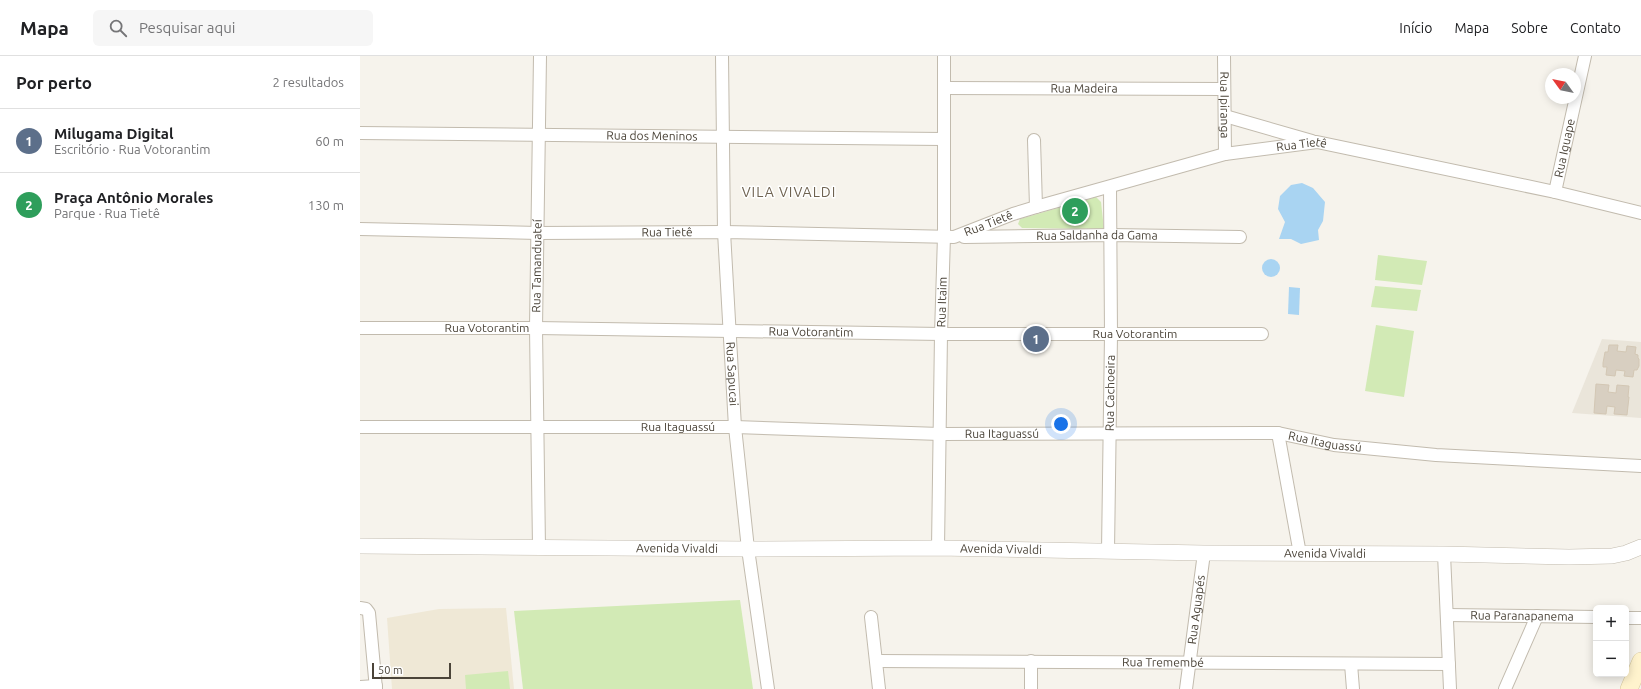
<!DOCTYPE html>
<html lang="pt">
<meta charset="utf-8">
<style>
:root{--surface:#fff;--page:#f6f6f6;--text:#202124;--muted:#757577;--line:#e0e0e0;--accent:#fc3f1d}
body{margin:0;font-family:Ubuntu,sans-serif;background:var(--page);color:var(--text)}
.controls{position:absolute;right:12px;bottom:12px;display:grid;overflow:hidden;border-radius:6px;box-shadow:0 2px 10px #0003}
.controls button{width:36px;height:36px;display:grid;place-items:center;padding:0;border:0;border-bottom:1px solid var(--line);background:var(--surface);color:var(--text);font:20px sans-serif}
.compass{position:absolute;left:1185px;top:12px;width:36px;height:36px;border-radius:50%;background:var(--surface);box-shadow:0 2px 10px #0003;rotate:303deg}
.scale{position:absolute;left:12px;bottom:10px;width:79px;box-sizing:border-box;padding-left:4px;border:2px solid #4b4439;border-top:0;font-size:11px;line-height:14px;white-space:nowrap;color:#4b4439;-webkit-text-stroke:3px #fff;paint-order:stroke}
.you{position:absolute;left:701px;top:368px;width:14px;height:14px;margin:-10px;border:3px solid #fff;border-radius:50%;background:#1a73e8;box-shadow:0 0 0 6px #1a73e833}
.badge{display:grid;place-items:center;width:26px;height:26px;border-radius:50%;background:var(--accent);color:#fff;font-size:13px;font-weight:700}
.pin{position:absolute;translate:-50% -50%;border:2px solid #fff;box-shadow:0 1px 4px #0006}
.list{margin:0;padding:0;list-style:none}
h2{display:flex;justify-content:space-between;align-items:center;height:52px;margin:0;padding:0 16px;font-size:17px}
h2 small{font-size:13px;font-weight:400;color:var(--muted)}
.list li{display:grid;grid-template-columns:26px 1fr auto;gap:12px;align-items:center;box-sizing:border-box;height:64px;padding:0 16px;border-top:1px solid var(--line)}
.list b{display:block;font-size:15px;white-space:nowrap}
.list p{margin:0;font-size:13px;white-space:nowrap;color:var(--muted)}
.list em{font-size:13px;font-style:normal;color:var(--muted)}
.icon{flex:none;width:22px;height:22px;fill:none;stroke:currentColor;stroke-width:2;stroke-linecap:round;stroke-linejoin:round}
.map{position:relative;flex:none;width:1281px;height:633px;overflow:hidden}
header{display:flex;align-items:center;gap:24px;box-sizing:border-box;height:56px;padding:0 20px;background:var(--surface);border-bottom:1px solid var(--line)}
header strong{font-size:19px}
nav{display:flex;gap:22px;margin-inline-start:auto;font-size:14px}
.search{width:280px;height:36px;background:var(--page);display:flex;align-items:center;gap:10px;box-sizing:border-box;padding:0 14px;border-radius:6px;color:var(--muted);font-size:15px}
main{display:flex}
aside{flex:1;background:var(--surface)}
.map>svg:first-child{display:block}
.residential{fill:#eae5da}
.education{fill:#efe8d6}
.green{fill:#d2eab5}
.water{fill:#a9d4f2}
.building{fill:#d8cfc1;stroke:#d3c7b4}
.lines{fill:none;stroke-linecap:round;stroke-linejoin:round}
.minor-casing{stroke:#c2bbae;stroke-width:14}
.tertiary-casing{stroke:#c2bbae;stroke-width:16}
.secondary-casing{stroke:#d6c79b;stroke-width:18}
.minor{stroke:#fff;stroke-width:12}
.tertiary{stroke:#fff;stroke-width:15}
.secondary{stroke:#fff3cd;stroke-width:17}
.labels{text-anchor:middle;stroke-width:3;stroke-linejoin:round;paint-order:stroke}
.street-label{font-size:12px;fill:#4b4439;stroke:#fff}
.quarter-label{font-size:14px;letter-spacing:1px;fill:#6e6250;stroke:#fff}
</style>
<header>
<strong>Mapa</strong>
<div class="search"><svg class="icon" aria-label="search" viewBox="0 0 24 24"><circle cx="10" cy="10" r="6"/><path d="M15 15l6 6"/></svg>Pesquisar aqui</div>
<nav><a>Início</a><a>Mapa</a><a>Sobre</a><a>Contato</a></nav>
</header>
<main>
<aside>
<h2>Por perto<small>2 resultados</small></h2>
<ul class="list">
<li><span class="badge" style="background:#5c6f8a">1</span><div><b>Milugama Digital</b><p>Escritório · Rua Votorantim</p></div><em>60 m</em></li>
<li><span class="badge" style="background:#2e9e5b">2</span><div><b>Praça Antônio Morales</b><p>Parque · Rua Tietê</p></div><em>130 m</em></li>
</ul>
</aside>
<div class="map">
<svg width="1281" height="633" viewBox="0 0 1281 633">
<rect width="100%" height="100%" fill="#f6f3ec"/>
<polygon class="residential" points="1242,283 1281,286 1281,362 1212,357"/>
<polygon class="education" points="146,552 154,633 32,633 27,562 79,553"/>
<g class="green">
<polygon points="736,141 741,146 744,173 662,172 658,168 660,163"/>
<polygon points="1018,199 1067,205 1062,229 1015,224"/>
<polygon points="1015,230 1061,234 1057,255 1011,251"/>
<polygon points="1016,269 1054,275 1044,341 1005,335"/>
<polygon points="380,544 393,633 163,633 154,555"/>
<polygon points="148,615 150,633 106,633 105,619"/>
</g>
<g class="water">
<polygon points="942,127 953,132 965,146 963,165 958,174 959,184 941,188 931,183 919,183 925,166 918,153 920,140 931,129"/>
<circle cx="911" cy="212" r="9"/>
<polygon points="929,231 940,232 939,259 928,258"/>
</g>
<g class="building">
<polygon points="1249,289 1258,289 1257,295 1266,296 1267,290 1276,291 1275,298 1278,299 1278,302 1279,303 1279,310 1277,314 1274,314 1273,321 1264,320 1265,315 1256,314 1255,320 1246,319 1247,311 1243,311 1243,307 1245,296 1248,296"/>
<polygon points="1236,328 1249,329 1248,336 1256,337 1257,329 1269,330 1268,341 1269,341 1267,359 1254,358 1255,351 1247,350 1246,358 1234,357"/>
</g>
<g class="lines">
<g class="minor-casing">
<g id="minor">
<path id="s1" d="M362 0 364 176 375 371 388 493 408 633"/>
<path id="s2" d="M864 0 865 98"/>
<path id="s3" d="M584 32 863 33"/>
<polyline points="865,60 952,85"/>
<path id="s4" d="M0 77 583 83"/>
<polyline points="674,84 676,151"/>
<path id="s5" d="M1195 136 1225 0"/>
<path id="s6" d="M0 173 178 177 364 176 594 181 653 158 676 151 865 98 957 86 1195 136 1281 157"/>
<path id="s7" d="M604 181 751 179 880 181"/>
<path id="s8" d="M0 272H176L581 278H902"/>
<path id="s9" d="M0 371H375L580 378 899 377H918L974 389 1076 399 1281 410"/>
<polyline points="918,377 940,498"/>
<path id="s10" d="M179 492 176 272 180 0"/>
<path id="s11" d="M578 492 581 278 584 180V0"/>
<path id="s12" d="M748 495 751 279 750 131"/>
<polyline points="1084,498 1090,633"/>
<polyline points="0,552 6,553 9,557 16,633"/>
<path id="s13" d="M1087 559 1236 561"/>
<polyline points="511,561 519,633"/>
<polyline points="1266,562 1281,562"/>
<path id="s14" d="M517 605 1089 608"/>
<polyline points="991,608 993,633"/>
<polyline points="0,631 16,630"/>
<polyline points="671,633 671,605"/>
<path id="s15" d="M826 633 844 497"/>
<polyline points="1145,633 1177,560"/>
</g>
</g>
<g class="tertiary-casing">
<g id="tertiary">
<path id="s16" d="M0 490 388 493 578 492 844 497 1084 498 1209 501 1252 500 1266 497 1281 491"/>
</g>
</g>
<g class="secondary-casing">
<polyline id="secondary" points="1269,633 1281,605"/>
</g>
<use href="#minor" class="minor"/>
<use href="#tertiary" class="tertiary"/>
<use href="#secondary" class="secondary"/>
</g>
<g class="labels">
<g class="street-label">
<text dy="4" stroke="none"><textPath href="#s3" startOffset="140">Rua Madeira</textPath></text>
<text dy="4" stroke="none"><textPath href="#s2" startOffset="49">Rua Ipiranga</textPath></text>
<text dy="4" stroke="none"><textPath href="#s4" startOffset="292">Rua dos Meninos</textPath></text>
<text dy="4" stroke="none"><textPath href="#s6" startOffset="955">Rua Tietê</textPath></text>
<text dy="4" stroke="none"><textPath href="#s5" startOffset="45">Rua Iguape</textPath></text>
<text dy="4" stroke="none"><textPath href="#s6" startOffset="631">Rua Tietê</textPath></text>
<text dy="4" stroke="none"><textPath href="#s6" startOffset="307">Rua Tietê</textPath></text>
<text dy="4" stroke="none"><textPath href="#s7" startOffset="133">Rua Saldanha da Gama</textPath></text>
<text dy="4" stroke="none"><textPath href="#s10" startOffset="282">Rua Tamanduateí</textPath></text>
<text dy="4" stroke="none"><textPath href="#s11" startOffset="246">Rua Itaim</textPath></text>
<text dy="4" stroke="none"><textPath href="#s8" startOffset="127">Rua Votorantim</textPath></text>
<text dy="4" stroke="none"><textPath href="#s8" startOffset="451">Rua Votorantim</textPath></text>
<text dy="4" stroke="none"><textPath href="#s8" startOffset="775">Rua Votorantim</textPath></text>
<text dy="4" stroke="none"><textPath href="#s1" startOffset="318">Rua Sapucai</textPath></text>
<text dy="4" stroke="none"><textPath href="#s12" startOffset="158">Rua Cachoeira</textPath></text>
<text dy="4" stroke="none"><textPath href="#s9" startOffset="318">Rua Itaguassú</textPath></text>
<text dy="4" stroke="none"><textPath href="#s9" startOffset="642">Rua Itaguassú</textPath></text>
<text dy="4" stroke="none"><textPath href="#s9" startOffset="966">Rua Itaguassú</textPath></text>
<text dy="4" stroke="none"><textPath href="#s16" startOffset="317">Avenida Vivaldi</textPath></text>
<text dy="4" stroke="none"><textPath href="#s16" startOffset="641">Avenida Vivaldi</textPath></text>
<text dy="4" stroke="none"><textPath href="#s16" startOffset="965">Avenida Vivaldi</textPath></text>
<text dy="4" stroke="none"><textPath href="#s15" startOffset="80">Rua Aguapés</textPath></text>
<text dy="4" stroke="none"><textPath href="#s13" startOffset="75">Rua Paranapanema</textPath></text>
<text dy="4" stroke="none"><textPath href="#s14" startOffset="286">Rua Tremembé</textPath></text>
</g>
<g class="quarter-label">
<text x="429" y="141">VILA VIVALDI</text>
</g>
</g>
</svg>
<div class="controls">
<button>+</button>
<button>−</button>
</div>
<svg class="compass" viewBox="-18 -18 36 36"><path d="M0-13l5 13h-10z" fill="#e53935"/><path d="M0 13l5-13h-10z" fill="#757577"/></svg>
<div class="scale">50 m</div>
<div class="you"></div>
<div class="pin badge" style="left:676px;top:283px;background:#5c6f8a">1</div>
<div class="pin badge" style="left:715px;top:155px;background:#2e9e5b">2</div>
</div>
</main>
